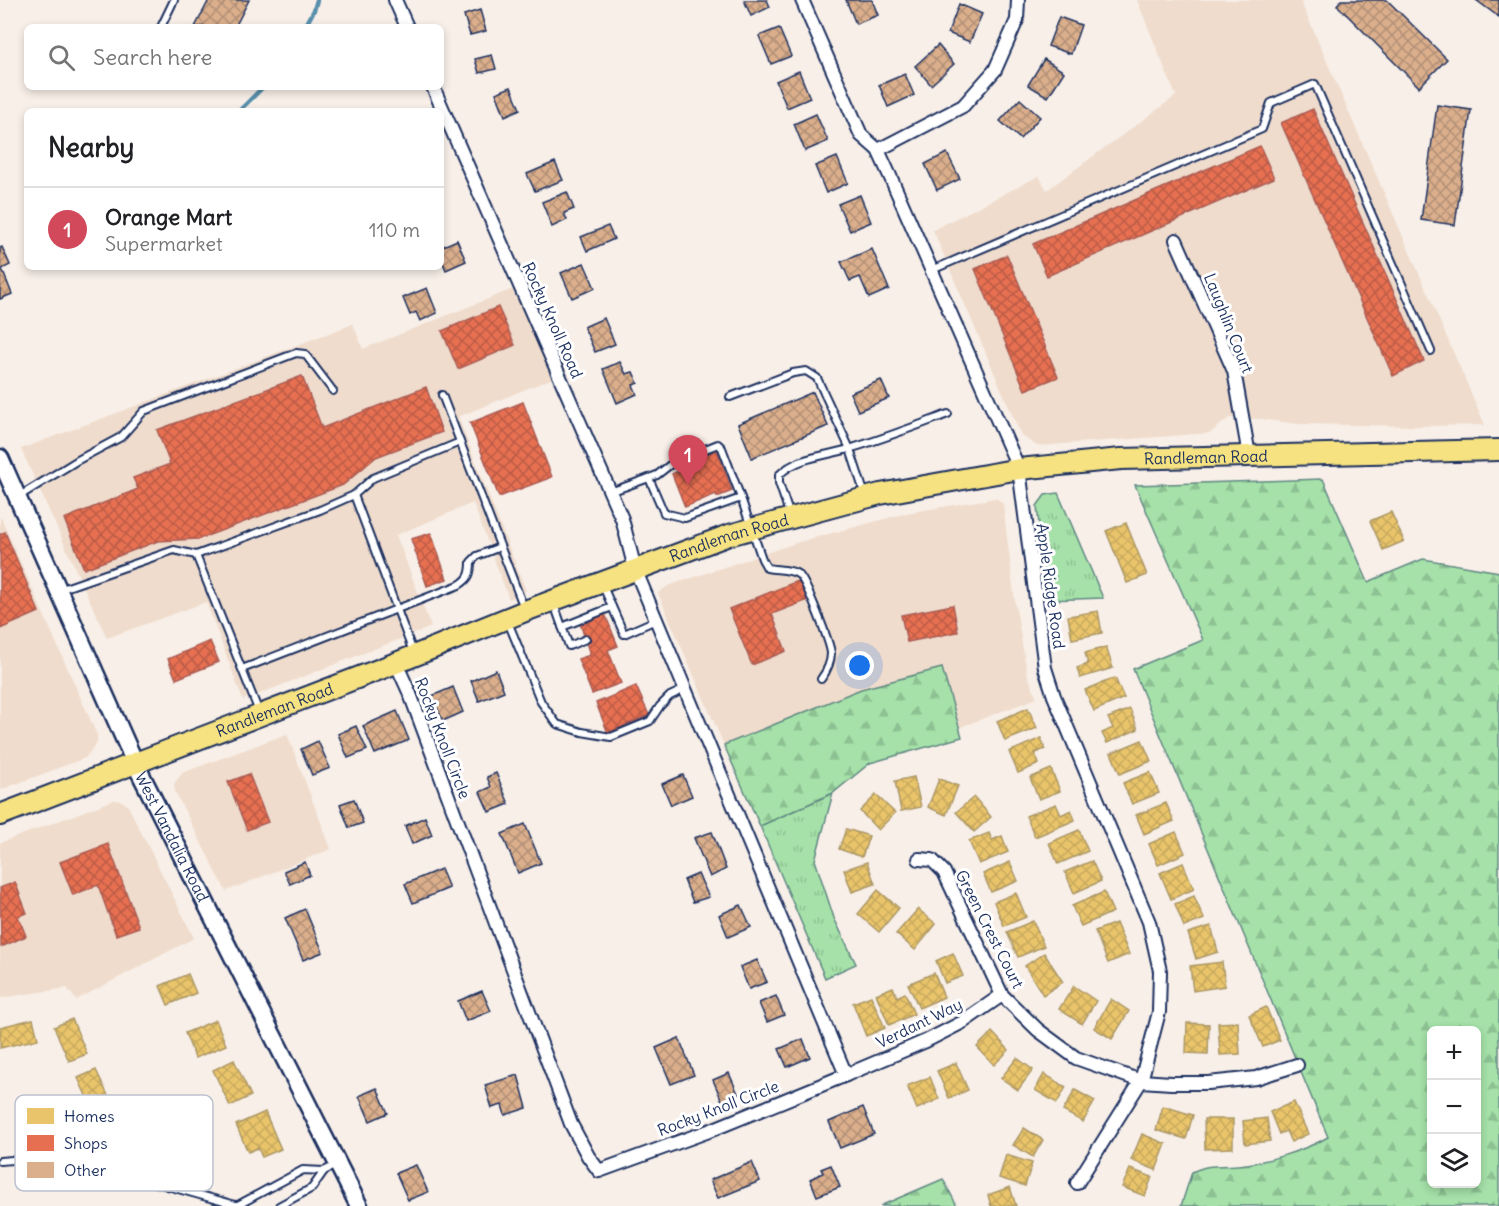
<!DOCTYPE html>
<meta charset="utf-8">
<style>
:root{--surface:#fff;--page:#f6f6f6;--text:#202124;--muted:#757577;--line:#e0e0e0;--accent:#d1495b}
body{margin:0;font-family:Delius,sans-serif;background:var(--page);color:var(--text)}
.controls{position:absolute;right:18px;bottom:18px;display:grid;overflow:hidden;border-radius:9px;box-shadow:0 3px 9px #0003}
.controls button{width:54px;height:54px;display:grid;place-items:center;padding:0;border:0;border-bottom:2px solid var(--line);background:var(--surface);color:var(--text);font:30px sans-serif}
.you{position:absolute;left:860px;top:666px;width:21px;height:21px;margin:-15px;border:4px solid #fff;border-radius:50%;background:#1a73e8;box-shadow:0 0 0 9px #1a73e833}
.badge{display:grid;place-items:center;width:39px;height:39px;border-radius:50%;background:var(--accent);color:#fff;font-size:20px;font-weight:700}
.pin{position:absolute;translate:-50% -50px;filter:drop-shadow(0 2px 3px #0008)}
.pin::after{content:'';position:absolute;top:32px;width:21px;height:18px;background:inherit;clip-path:polygon(0 0,100% 0,50% 100%)}
.list{margin:0;padding:0;list-style:none}
h2{display:flex;justify-content:space-between;align-items:center;height:78px;margin:0;padding:0 24px;font-size:26px}
h2 small{font-size:20px;font-weight:400;color:var(--muted)}
.list li{display:grid;grid-template-columns:39px 1fr auto;gap:18px;align-items:center;box-sizing:border-box;height:84px;padding:0 24px;border-top:2px solid var(--line)}
.list b{display:block;font-size:22px;white-space:nowrap}
.list p{margin:0;font-size:20px;white-space:nowrap;color:var(--muted)}
.list em{font-size:20px;font-style:normal;color:var(--muted)}
.icon{flex:none;width:33px;height:33px;fill:none;stroke:currentColor;stroke-width:2;stroke-linecap:round;stroke-linejoin:round}
.map{position:relative;flex:none;width:1499px;height:1206px;overflow:hidden}
.search{position:absolute;background:var(--surface);box-shadow:0 3px 9px #0003;left:24px;top:24px;width:420px;height:66px;display:flex;align-items:center;gap:15px;box-sizing:border-box;padding:0 21px;border-radius:9px;color:var(--muted);font-size:22px}
.panel{position:absolute;background:var(--surface);box-shadow:0 3px 9px #0003;left:24px;top:108px;width:420px;height:162px;border-radius:9px}
.map>svg:first-child{display:block}
.built{fill:#efdccc}
.grass{fill:url(#grass-tufts);stroke:#608883;stroke-width:1.5}
.forest{fill:url(#forest-firs);stroke:#608883;stroke-width:1.5;fill-rule:evenodd}
.homes{fill:url(#homes-cross-hatch);stroke:#ab9766;stroke-width:1.5}
.shops{fill:url(#shops-cross-hatch);stroke:#aa5c55;stroke-width:1.5}
.lines{fill:none;stroke-linecap:round;stroke-linejoin:round}
.stream{stroke:#578eab;stroke-width:4.5}
.building{fill:url(#building-cross-hatch);stroke:#1b2f5e;stroke-width:1.5}
.service-casing{stroke:#1b2f5e;stroke-width:10}
.minor-casing{stroke:#1b2f5e;stroke-width:16}
.secondary-casing{stroke:#1b2f5e;stroke-width:21}
.primary-casing{stroke:#1b2f5e;stroke-width:24}
.service{stroke:#fff;stroke-width:6}
.minor{stroke:#fff;stroke-width:12}
.secondary{stroke:#fff;stroke-width:16}
.primary{stroke:#f6e281;stroke-width:20}
.labels{text-anchor:middle;stroke-width:6;stroke-linejoin:round;paint-order:stroke}
.street-label{font-size:16px;fill:#1b2f5e;stroke:#fff}
.key{fill:#fff;stroke:#bbc1cf;stroke-width:1.5}
.key-label{font-size:16px;fill:#1b2f5e}
</style>
<div class="map">
<svg width="1499" height="1206" viewBox="0 0 1499 1206">
<defs>
<pattern id="grass-tufts" width="24" height="20" patternUnits="userSpaceOnUse" patternTransform="scale(1.5)"><rect width="24" height="20" fill="#a5e1a8"/><path d="M3 7l-1-3M5 7V3M7 7l1-3M15 17l-1-3M17 17v-4M19 17l1-3" fill="none" stroke="#8dc193"/></pattern>
<pattern id="forest-firs" width="22" height="20" patternUnits="userSpaceOnUse" patternTransform="scale(1.5)"><rect width="22" height="20" fill="#a5e1a8"/><path d="M5 1l3.5 6h-7zM16 11l3.5 6h-7z" fill="#8dc193"/></pattern>
<pattern id="homes-cross-hatch" width="8" height="8" patternUnits="userSpaceOnUse" patternTransform="scale(1.5)"><rect width="8" height="8" fill="#e9c46a"/><path d="M0 0l8 8M0 8l8-8" fill="none" stroke="#c7a95e"/></pattern>
<pattern id="shops-cross-hatch" width="8" height="8" patternUnits="userSpaceOnUse" patternTransform="scale(1.5)"><rect width="8" height="8" fill="#e76f51"/><path d="M0 0l8 8M0 8l8-8" fill="none" stroke="#ba5c46"/></pattern>
<pattern id="building-cross-hatch" width="8" height="8" patternUnits="userSpaceOnUse" patternTransform="scale(1.5)"><rect width="8" height="8" fill="#dbaf8c"/><path d="M0 0l8 8M0 8l8-8" fill="none" stroke="#b18f76"/></pattern>
</defs>
<rect width="100%" height="100%" fill="#f8efe8"/>
<filter id="ink" filterUnits="userSpaceOnUse"><feTurbulence type="fractalNoise" baseFrequency=".0167" numOctaves="2"/><feDisplacementMap in="SourceGraphic" scale="12" xChannelSelector="R" yChannelSelector="G"/><feConvolveMatrix kernelMatrix="1 2 1 2 8 2 1 2 1" color-interpolation-filters="sRGB"/></filter>
<g filter="url(#ink)">
<g class="built">
<polygon points="1137,0 1300,0 1485,425 1417,426 1298,424 1260,419 1229,418 1210,433 1037,446 1021,435 933,230 1039,176 1047,190 1176,96"/>
<polygon points="513,289 553,378 458,417 526,591 509,599 473,503 396,535 431,627 243,700 206,602 107,638 21,449 353,324 363,349"/>
<polygon points="996,498 1003,504 1015,603 1027,673 1037,698 958,728 941,668 861,689 724,745 658,593 668,586 799,542 907,513"/>
<polygon points="0,516 97,735 97,743 85,758 0,790"/>
<polygon points="287,734 331,849 226,891 175,792 174,784 182,773"/>
<polygon points="114,800 122,801 128,806 194,938 76,1000 67,988 0,998 0,843"/>
</g>
<g class="grass">
<polygon points="1058,493 1103,598 1047,600 1037,506 1045,495"/>
<polygon points="833,793 815,860 834,918 856,964 825,978 760,826"/>
</g>
<g class="forest">
<path d="M1323 479 1368 582 1423 559 1499 572V1206H1181L1192 1172C1212 1163 1218 1167 1238 1165 1264 1163 1306 1150 1328 1137L1133 669 1203 640 1135 485ZM1432 1030H1476V1184H1432Z"/>
<polygon points="942,668 962,737 870,763 833,793 760,826 724,745 861,689"/>
<polygon points="943,1179 957,1206 880,1206"/>
</g>
<g class="homes">
<polygon points="1391,512 1404,541 1383,550 1370,521"/>
<polygon points="1126,523 1147,575 1127,583 1106,531"/>
<polygon points="1098,611 1102,633 1072,639 1068,616"/>
<polygon points="1106,647 1113,668 1080,678 1077,668 1088,664 1085,653"/>
<polygon points="1115,678 1124,698 1094,711 1085,690"/>
<polygon points="1028,708 1037,728 1005,741 997,721"/>
<polygon points="1130,709 1138,729 1107,743 1102,733 1113,728 1108,718"/>
<polygon points="1041,738 1045,749 1035,753 1039,764 1018,773 1009,752"/>
<polygon points="1142,740 1151,761 1120,774 1111,753"/>
<polygon points="1051,769 1060,791 1039,799 1030,778"/>
<polygon points="1150,772 1159,793 1132,804 1123,783"/>
<polygon points="914,777 921,807 901,811 895,781"/>
<polygon points="939,779 958,786 946,815 928,807"/>
<polygon points="876,795 895,813 878,830 860,811"/>
<polygon points="974,797 991,817 974,832 956,812"/>
<polygon points="1166,803 1174,821 1144,834 1136,815"/>
<polygon points="1056,804 1061,815 1071,810 1075,820 1035,837 1026,816"/>
<polygon points="846,829 869,836 862,857 839,849"/>
<polygon points="1079,830 1088,851 1058,864 1049,843"/>
<polygon points="1176,832 1185,853 1158,865 1149,844"/>
<polygon points="989,833 992,840 1002,836 1008,852 979,864 969,841"/>
<polygon points="1092,861 1101,881 1074,893 1065,872"/>
<polygon points="867,862 875,884 852,892 844,870"/>
<polygon points="1010,862 1018,881 991,892 983,874"/>
<polygon points="1183,863 1194,889 1171,899 1160,873"/>
<polygon points="878,890 899,908 879,932 858,914"/>
<polygon points="1104,892 1113,912 1081,926 1072,906"/>
<polygon points="1016,893 1026,917 1004,926 994,902"/>
<polygon points="1194,896 1204,919 1184,927 1175,904"/>
<polygon points="918,909 936,924 915,950 896,934"/>
<polygon points="1033,921 1044,946 1018,957 1007,932"/>
<polygon points="1116,923 1129,954 1108,963 1095,931"/>
<polygon points="1211,926 1218,952 1196,959 1188,933"/>
<polygon points="953,953 963,976 945,983 936,961"/>
<polygon points="1044,953 1063,982 1043,995 1025,966"/>
<polygon points="1222,962 1225,986 1193,991 1190,966"/>
<polygon points="934,973 944,997 919,1008 908,984"/>
<polygon points="188,974 196,993 168,1005 160,986"/>
<polygon points="1074,986 1096,1001 1082,1024 1059,1009"/>
<polygon points="893,987 897,997 905,993 914,1014 889,1025 876,994"/>
<polygon points="871,996 885,1028 866,1036 853,1003"/>
<polygon points="1111,999 1129,1011 1112,1039 1094,1028"/>
<polygon points="1266,1007 1280,1040 1263,1047 1249,1015"/>
<polygon points="33,1019 38,1039 0,1048 0,1027"/>
<polygon points="72,1019 87,1054 69,1061 54,1027"/>
<polygon points="216,1020 226,1045 195,1058 185,1033"/>
<polygon points="1238,1022 1240,1054 1220,1055 1218,1023"/>
<polygon points="1187,1023 1209,1024 1208,1054 1186,1053"/>
<polygon points="992,1032 1009,1050 994,1065 977,1047"/>
<polygon points="1017,1058 1033,1070 1018,1090 1001,1078"/>
<polygon points="234,1060 251,1096 230,1106 213,1070"/>
<polygon points="956,1063 968,1090 949,1098 937,1071"/>
<polygon points="96,1070 128,1138 109,1146 78,1078"/>
<polygon points="1044,1074 1066,1087 1057,1103 1035,1090"/>
<polygon points="930,1077 939,1099 917,1109 907,1086"/>
<polygon points="1075,1090 1095,1101 1083,1122 1063,1111"/>
<polygon points="1294,1102 1308,1134 1291,1142 1286,1131 1279,1134 1270,1112"/>
<polygon points="1163,1106 1193,1115 1186,1139 1156,1130"/>
<polygon points="265,1112 281,1149 262,1157 258,1148 248,1152 236,1125"/>
<polygon points="1267,1118 1270,1141 1245,1144 1243,1121"/>
<polygon points="1204,1119 1233,1119 1233,1148 1205,1149"/>
<polygon points="1024,1128 1043,1140 1033,1157 1013,1145"/>
<polygon points="1142,1134 1166,1144 1156,1170 1131,1160"/>
<polygon points="1006,1155 1032,1163 1025,1186 999,1178"/>
<polygon points="1130,1169 1152,1177 1145,1196 1122,1187"/>
<polygon points="1010,1187 1016,1206 991,1206 988,1195"/>
</g>
<g class="shops">
<polygon points="1313,109 1424,361 1393,376 1281,123"/>
<polygon points="1260,146 1274,178 1047,276 1033,244"/>
<polygon points="1007,255 1058,377 1025,390 975,269"/>
<polygon points="498,307 515,345 458,369 442,331"/>
<polygon points="302,376 322,428 426,387 442,432 376,457 343,485 199,539 158,541 84,569 64,519 138,489 133,478 170,464 157,430"/>
<polygon points="523,402 552,477 499,497 470,423"/>
<polygon points="717,450 732,491 717,497 716,494 685,507 672,474 694,464 692,459"/>
<polygon points="5,532 39,612 0,629 0,534"/>
<polygon points="431,533 447,579 427,586 411,539"/>
<polygon points="800,580 808,600 772,614 786,651 752,665 729,609"/>
<polygon points="953,605 958,632 907,642 901,615"/>
<polygon points="605,614 618,646 608,650 621,683 592,694 578,659 590,655 580,623"/>
<polygon points="210,641 219,662 176,679 168,659"/>
<polygon points="636,686 649,715 608,733 596,703"/>
<polygon points="249,774 268,822 247,830 228,782"/>
<polygon points="108,844 139,927 116,935 98,885 73,895 60,862"/>
<polygon points="15,882 27,913 18,916 26,936 1,947 0,888"/>
</g>
<g class="lines">
<g class="stream">
<polyline points="305,27 314,10 317,0"/>
<polyline points="239,111 263,87"/>
</g>
</g>
<g class="building">
<polygon points="209,0 249,0 235,27 195,27"/>
<polygon points="744,0 767,0 770,7 751,16"/>
<polygon points="846,0 872,0 878,15 856,24"/>
<polygon points="1341,0 1387,0 1447,59 1419,87 1337,5"/>
<polygon points="1476,0 1499,0 1499,17"/>
<polygon points="959,4 982,14 970,42 948,33"/>
<polygon points="480,10 486,31 470,35 464,15"/>
<polygon points="1059,17 1081,25 1071,54 1048,46"/>
<polygon points="779,28 791,56 771,64 759,36"/>
<polygon points="938,45 954,64 931,85 915,66"/>
<polygon points="492,55 496,69 479,73 475,59"/>
<polygon points="1044,59 1064,72 1048,97 1028,85"/>
<polygon points="799,71 810,98 787,108 776,81"/>
<polygon points="905,74 914,95 888,107 879,85"/>
<polygon points="511,87 520,109 505,116 496,93"/>
<polygon points="1020,99 1040,117 1020,139 1000,121"/>
<polygon points="1437,105 1471,110 1455,225 1421,220"/>
<polygon points="816,114 828,141 805,151 794,124"/>
<polygon points="947,153 960,179 937,190 925,164"/>
<polygon points="837,157 848,183 826,193 815,166"/>
<polygon points="555,162 563,180 535,191 527,174"/>
<polygon points="567,192 574,209 564,213 567,220 552,227 542,202"/>
<polygon points="860,195 871,222 850,231 838,204"/>
<polygon points="608,226 614,239 587,251 581,237"/>
<polygon points="457,240 466,261 446,270 441,258 441,247"/>
<polygon points="2,247 10,265 2,269 12,294 0,299 0,248"/>
<polygon points="872,249 889,289 869,298 860,277 850,281 841,262"/>
<polygon points="584,263 595,288 572,298 561,273"/>
<polygon points="427,288 437,313 420,321 416,312 410,315 403,298"/>
<polygon points="604,318 615,344 595,352 584,327"/>
<polygon points="620,362 626,374 633,372 638,383 633,385 637,394 617,403 603,369"/>
<polygon points="881,380 889,398 858,411 850,393"/>
<polygon points="813,392 828,426 752,458 738,424"/>
<polygon points="496,670 504,691 479,701 471,681"/>
<polygon points="453,687 463,712 443,721 432,696"/>
<polygon points="397,711 409,740 375,754 363,726"/>
<polygon points="356,726 367,750 348,758 338,734"/>
<polygon points="318,741 330,768 312,775 301,749"/>
<polygon points="496,773 509,804 489,812 480,792 491,787 487,777"/>
<polygon points="683,775 692,796 671,805 662,784"/>
<polygon points="354,799 363,823 349,828 340,804"/>
<polygon points="425,817 432,835 412,844 405,826"/>
<polygon points="525,824 541,863 518,873 502,834"/>
<polygon points="712,832 726,869 710,877 694,838"/>
<polygon points="305,862 310,875 290,884 284,871"/>
<polygon points="441,869 449,888 413,903 405,884"/>
<polygon points="698,874 709,897 693,902 684,880"/>
<polygon points="741,905 751,927 728,937 719,915"/>
<polygon points="305,909 323,952 303,960 285,918"/>
<polygon points="757,960 767,982 749,989 740,967"/>
<polygon points="482,991 491,1011 466,1021 458,1001"/>
<polygon points="776,996 784,1015 767,1022 759,1003"/>
<polygon points="679,1038 694,1075 671,1084 656,1048"/>
<polygon points="803,1039 810,1057 787,1067 779,1049"/>
<polygon points="729,1073 739,1096 723,1103 713,1080"/>
<polygon points="518,1075 527,1108 505,1115 502,1105 492,1108 485,1085"/>
<polygon points="377,1088 388,1113 370,1121 359,1096"/>
<polygon points="863,1107 874,1134 840,1148 829,1122"/>
<polygon points="752,1162 760,1181 718,1198 710,1180"/>
<polygon points="416,1165 428,1192 408,1200 396,1173"/>
<polygon points="831,1165 840,1187 817,1196 810,1179 823,1173 821,1169"/>
</g>
<g class="lines">
<g class="service-casing">
<g id="service">
<polyline points="161,27 174,0"/>
<polyline points="932,270 1262,129 1271,103 1315,84 1431,351"/>
<polyline points="442,395 524,608"/>
<polyline points="730,397 793,373 806,371 817,378 850,449 865,495"/>
<polyline points="649,478 657,475 675,461 718,444 722,448 741,498"/>
<path d="M610 492 649 478 664 513 685 518 741 498 762 559 767 568C777 570 792 569 799 575 806 581 830 643 831 653 831 663 827 671 821 679"/>
<polyline points="354,495 373,478 460,442"/>
<polyline points="18,497 78,460 121,437 144,411 296,353 305,354 333,391"/>
<path d="M790 516 779 483V475C798 456 828 456 852 448 885 438 916 426 948 414"/>
<polyline points="196,555 259,712"/>
<polyline points="602,584 624,634 656,620"/>
<polyline points="59,590 174,550 196,555 320,510 354,495 413,652"/>
<polyline points="554,604 569,646 586,639"/>
<polyline points="508,622 541,702 557,724 582,732 611,737 650,721 660,706 670,696 685,689"/>
<polyline points="562,627 612,607"/>
<path d="M242 669 459 585C469 579 471 574 471 562L477 556 500 547"/>
<polyline points="0,1161 49,1157 78,1161 239,1206"/>
<polyline points="238,1205 303,1170 324,1171 338,1164"/>
<polyline points="279,1206 312,1188 324,1171"/>
</g>
</g>
<g class="minor-casing">
<g id="minor">
<polyline points="395,0 407,27"/>
<polyline points="802,0 861,135 878,150 890,176 1019,469 1045,668 1054,696 1149,922 1160,971 1159,1012 1141,1081 1077,1183"/>
<polyline points="878,150 963,106 995,70 1017,20 1018,0"/>
<polyline points="1176,240 1234,371 1249,455"/>
<polyline points="396,663 410,694 571,1124 588,1156 599,1171 709,1131 846,1075 635,569 622,519 433,87"/>
<polyline points="919,859 932,860 944,872 1002,995 1038,1030 1076,1058 1141,1081 1171,1083 1208,1083 1256,1078 1297,1065"/>
<polyline points="846,1075 926,1041 963,1022 1002,995"/>
</g>
</g>
<g class="secondary-casing">
<g id="secondary">
<path id="s1" d="M0 458 135 763 359 1206"/>
</g>
</g>
<g class="primary-casing">
<g id="primary">
<path id="s2" d="M0 815 396 663 525 611 729 535 880 494 1019 469 1121 459 1499 450"/>
</g>
</g>
<use href="#service" class="service"/>
<use href="#minor" class="minor"/>
<use href="#secondary" class="secondary"/>
<use href="#primary" class="primary"/>
</g>
</g>
<g class="labels">
<g class="street-label">
<text transform="translate(553 320) rotate(66)" y="6">Rocky Knoll Road</text>
<text transform="translate(1229 323) rotate(68)" y="6">Laughlin Court</text>
<text dy="6" stroke="none"><textPath href="#s2" startOffset="1266">Randleman Road</textPath></text>
<text dy="6" stroke="none"><textPath href="#s2" startOffset="780">Randleman Road</textPath></text>
<text transform="translate(1051 586) rotate(82)" y="6">Apple Ridge Road</text>
<text dy="6" stroke="none"><textPath href="#s2" startOffset="294">Randleman Road</textPath></text>
<text transform="translate(443 738) rotate(69)" y="6">Rocky Knoll Circle</text>
<text dy="6" stroke="none"><textPath href="#s1" startOffset="416">West Vandalia Road</textPath></text>
<text transform="translate(990 929) rotate(63)" y="6">Green Crest Court</text>
<text transform="translate(919 1023) rotate(-26)" y="6">Verdant Way</text>
<text transform="translate(718 1108) rotate(-21)" y="6">Rocky Knoll Circle</text>
</g>
</g>
<rect x="15" y="1095" width="198" height="96" rx="9" class="key"/>
<rect x="27" y="1108" width="27" height="16" fill="#e9c46a"/>
<rect x="27" y="1135" width="27" height="16" fill="#e76f51"/>
<rect x="27" y="1162" width="27" height="16" fill="#dbaf8c"/>
<g class="key-label">
<text x="64" y="1122">Homes</text>
<text x="64" y="1149">Shops</text>
<text x="64" y="1176">Other</text>
</g>
</svg>
<div class="controls">
<button>+</button>
<button>−</button>
<button><svg class="icon" aria-label="layers" viewBox="0 0 24 24"><path d="M12 4l9 5-9 5-9-5zM3 14l9 5 9-5"/></svg></button>
</div>
<div class="you"></div>
<div class="pin badge" style="left:688px;top:485px">1</div>
<div class="search"><svg class="icon" aria-label="search" viewBox="0 0 24 24"><circle cx="10" cy="10" r="6"/><path d="M15 15l6 6"/></svg>Search here</div>
<section class="panel">
<h2>Nearby<small></small></h2>
<ul class="list">
<li><span class="badge">1</span><div><b>Orange Mart</b><p>Supermarket</p></div><em>110 m</em></li>
</ul>
</section>
</div>
